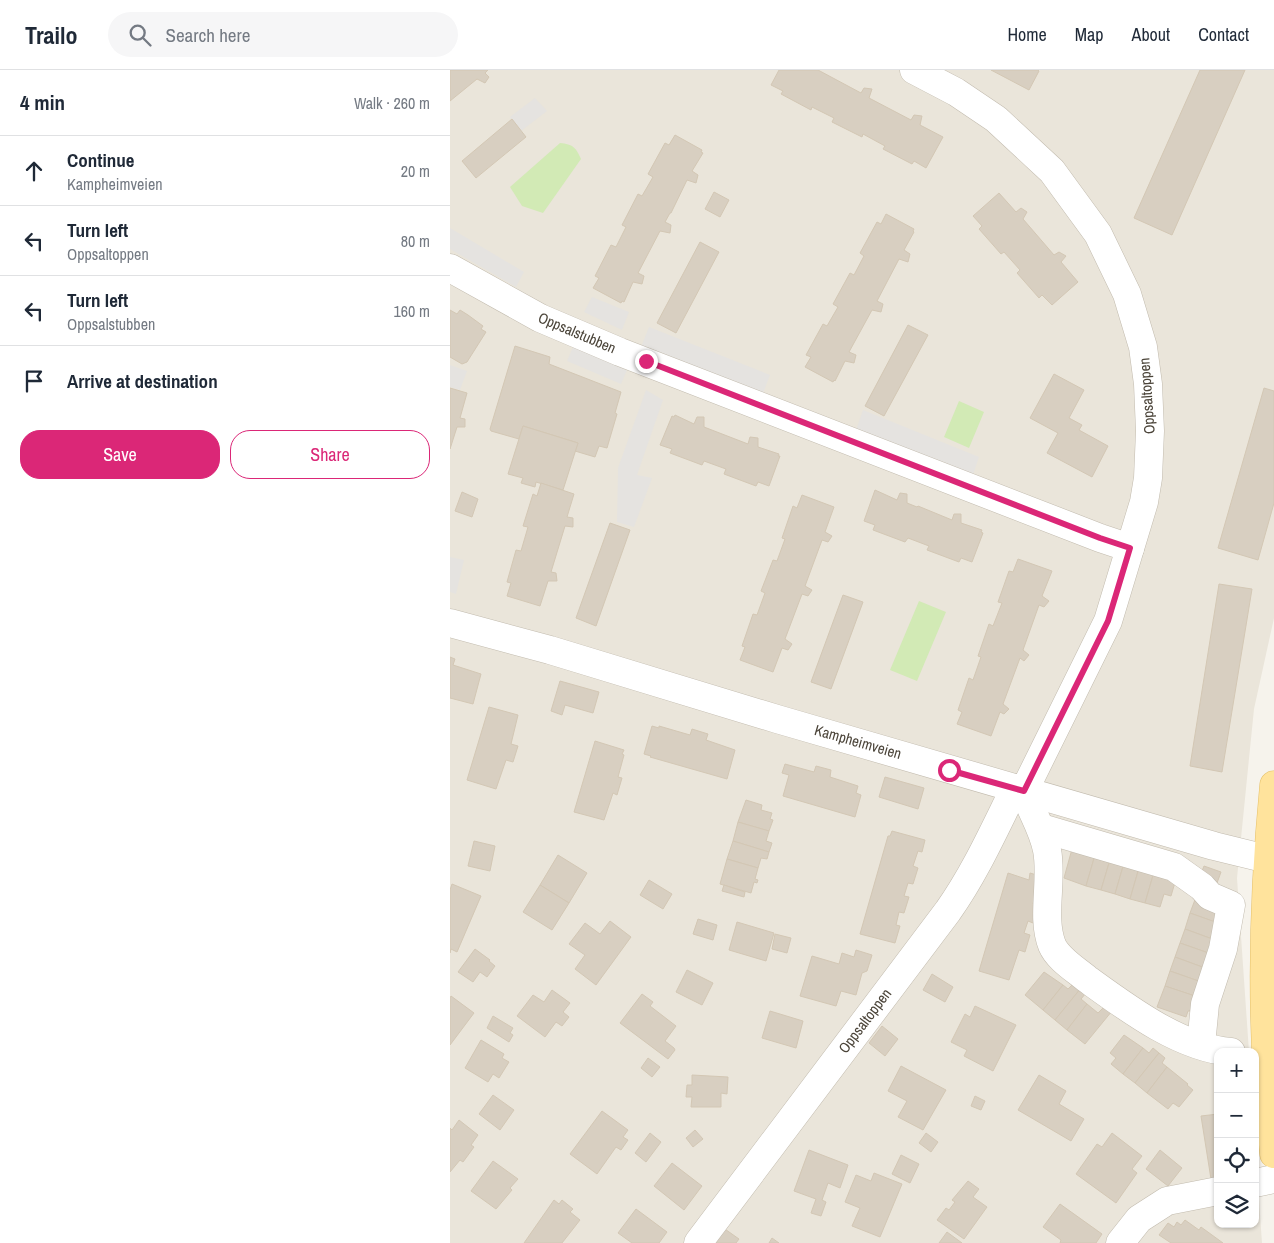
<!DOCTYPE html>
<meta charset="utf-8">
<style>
:root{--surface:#fff;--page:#f6f6f7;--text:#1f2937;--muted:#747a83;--line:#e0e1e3;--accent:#db2777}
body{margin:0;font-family:"Archivo Narrow",sans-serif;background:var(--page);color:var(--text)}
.controls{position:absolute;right:15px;bottom:15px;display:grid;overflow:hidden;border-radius:10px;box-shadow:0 1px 4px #0004}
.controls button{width:45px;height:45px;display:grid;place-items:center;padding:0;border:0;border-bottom:1px solid var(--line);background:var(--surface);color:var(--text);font:25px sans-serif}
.stop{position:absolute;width:15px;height:15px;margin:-11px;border:4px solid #db2777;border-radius:50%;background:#fff}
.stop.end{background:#db2777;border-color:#fff;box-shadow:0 1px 5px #0008}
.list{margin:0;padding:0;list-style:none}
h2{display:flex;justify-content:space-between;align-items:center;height:65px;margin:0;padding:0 20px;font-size:21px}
h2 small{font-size:16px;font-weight:400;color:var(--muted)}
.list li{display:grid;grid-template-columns:32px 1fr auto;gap:15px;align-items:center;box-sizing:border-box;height:70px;padding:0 20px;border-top:1px solid var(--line)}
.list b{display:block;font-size:19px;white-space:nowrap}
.list p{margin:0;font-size:16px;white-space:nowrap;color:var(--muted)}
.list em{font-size:16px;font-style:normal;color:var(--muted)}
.actions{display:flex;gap:10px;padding:15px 20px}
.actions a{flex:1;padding:11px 0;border:1px solid var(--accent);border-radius:20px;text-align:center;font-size:18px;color:var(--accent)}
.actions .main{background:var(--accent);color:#fff}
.icon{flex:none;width:28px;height:28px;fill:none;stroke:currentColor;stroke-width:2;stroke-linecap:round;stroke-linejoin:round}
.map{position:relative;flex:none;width:824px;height:1173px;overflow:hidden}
header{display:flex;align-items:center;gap:30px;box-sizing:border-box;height:70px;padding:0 25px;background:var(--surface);border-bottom:1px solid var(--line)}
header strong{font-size:24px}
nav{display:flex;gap:28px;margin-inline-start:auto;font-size:18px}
.search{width:350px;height:45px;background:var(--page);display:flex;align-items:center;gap:12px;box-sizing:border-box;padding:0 18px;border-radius:28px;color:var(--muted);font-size:19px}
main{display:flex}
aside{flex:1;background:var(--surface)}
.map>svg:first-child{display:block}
.residential{fill:#eae5da}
.green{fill:#d2eab5}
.parking{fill:#e5e3e0}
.building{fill:#d8cfc1;stroke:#d3c7b4}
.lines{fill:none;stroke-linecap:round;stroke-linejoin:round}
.minor-casing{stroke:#c2bbae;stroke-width:29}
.major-casing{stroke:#e6c16a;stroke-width:29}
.minor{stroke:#fff;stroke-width:28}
.major{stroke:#ffe39c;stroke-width:28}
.route{stroke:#db2777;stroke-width:6}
.labels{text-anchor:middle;stroke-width:5;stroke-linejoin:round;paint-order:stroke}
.street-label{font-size:15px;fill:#4b4439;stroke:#fff}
</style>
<header>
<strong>Trailo</strong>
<div class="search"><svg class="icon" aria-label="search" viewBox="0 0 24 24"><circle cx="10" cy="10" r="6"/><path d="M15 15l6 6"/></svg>Search here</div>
<nav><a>Home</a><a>Map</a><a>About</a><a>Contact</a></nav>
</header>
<main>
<aside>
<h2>4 min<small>Walk · 260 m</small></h2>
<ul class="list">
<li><svg class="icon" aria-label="ahead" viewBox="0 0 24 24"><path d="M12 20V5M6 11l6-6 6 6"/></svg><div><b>Continue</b><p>Kampheimveien</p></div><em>20 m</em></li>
<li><svg class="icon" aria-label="left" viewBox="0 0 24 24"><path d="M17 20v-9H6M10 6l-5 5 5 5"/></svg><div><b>Turn left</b><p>Oppsaltoppen</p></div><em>80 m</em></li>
<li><svg class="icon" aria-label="left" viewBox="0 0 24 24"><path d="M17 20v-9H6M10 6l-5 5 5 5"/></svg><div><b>Turn left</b><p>Oppsalstubben</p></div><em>160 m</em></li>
<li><svg class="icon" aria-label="arrive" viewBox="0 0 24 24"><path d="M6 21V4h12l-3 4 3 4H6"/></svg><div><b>Arrive at destination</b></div></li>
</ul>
<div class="actions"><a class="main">Save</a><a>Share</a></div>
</aside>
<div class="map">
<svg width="824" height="1173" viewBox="0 0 824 1173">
<rect width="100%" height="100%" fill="#f6f3ec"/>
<polygon class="residential" points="0,0 824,0 824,548 804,639 787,808 799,982 768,982 768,1154 805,1154 805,1073 812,1173 0,1173"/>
<g class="green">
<path d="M110 73C123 74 126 78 131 89L93 143 72 136 60 117Z"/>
<polygon points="509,331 534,342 519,378 494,367"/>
<polygon points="469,531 496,542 467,611 440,600"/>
</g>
<g class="parking">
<polygon points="85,28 97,41 71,61 60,47"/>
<polygon points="0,158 74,202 66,217 0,179"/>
<polygon points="142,227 179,242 172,260 134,242"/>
<polygon points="199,257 320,305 312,326 191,277"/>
<polygon points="123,277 177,300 171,314 117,291"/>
<polygon points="0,295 17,301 10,320 0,317"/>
<polygon points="196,320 213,330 187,405 202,408 184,457 167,452 168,398"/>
<polygon points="413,340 529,387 523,405 406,360"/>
<polygon points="0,487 14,490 6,524 0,522"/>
</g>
<g class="building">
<polygon points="0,0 38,0 35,3 39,7 35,13 27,9 0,31"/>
<polygon points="329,0 368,0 411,23 414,18 422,19 419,28 461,50 464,45 472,46 470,55 493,67 476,98 464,91 462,94 433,79 435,76 413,64 412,67 382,52 384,48 362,37 361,40 331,24 333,21 321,15"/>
<polygon points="541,0 588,0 589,1 579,20"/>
<polygon points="750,0 795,0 722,165 684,148"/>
<polygon points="62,49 76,67 26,108 12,91"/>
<polygon points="225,65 252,80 251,82 253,83 242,101 248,105 246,113 237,110 221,143 220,143 215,152 221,155 220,163 210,161 188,203 194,206 192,214 183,212 174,232 172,231 171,233 143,218 149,208 145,206 161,175 166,177 176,157 172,155 188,124 192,126 203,107 198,104 215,73 219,75"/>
<polygon points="264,122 279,130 270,147 255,139"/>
<polygon points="549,123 566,142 571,138 577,142 573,149 604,185 609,182 616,186 611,192 628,212 602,235 592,225 589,228 567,203 570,200 554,182 551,184 529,159 532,156 523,146"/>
<polygon points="436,144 464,159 463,161 464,162 454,180 460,184 458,192 449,189 427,231 433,234 431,242 422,240 399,282 406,285 404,293 395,291 385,311 384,310 383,312 355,297 361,287 356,285 373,254 377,256 388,237 383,234 400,203 404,205 414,186 410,183 427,152 431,154"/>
<polygon points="250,172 269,182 226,263 207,253"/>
<polygon points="0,240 7,244 10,240 18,245 33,256 31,259 36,262 17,292 12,294 0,287"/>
<polygon points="458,255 478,265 434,346 415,336"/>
<polygon points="65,276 100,287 99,294 171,322 165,343 167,344 157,378 149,376 145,387 125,381 128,373 73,356 69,369 41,361 40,359"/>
<polygon points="604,304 634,320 619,348 632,355 629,360 658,376 642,407 597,383 608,363 580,348"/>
<polygon points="0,318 17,323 10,348 15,349 15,357 7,357 0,379"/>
<polygon points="814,318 824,321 824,433 808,490 768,478"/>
<polygon points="225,345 244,354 247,347 254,347 254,357 298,374 300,367 308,368 308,377 329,384 328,386 330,386 319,416 308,412 306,416 274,404 276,399 254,391 252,395 220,383 222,379 210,375 222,346 224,347"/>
<polygon points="73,356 128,373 113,420 86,412 85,417 71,413 73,408 58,404"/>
<polygon points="91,413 124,424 117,447 123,448 123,457 115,456 101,502 106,503 107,511 98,511 90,536 57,526 61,513 57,512 66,480 71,481 78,457 73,456 83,424 87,426"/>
<polygon points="425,420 447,430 450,423 457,424 457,433 467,437 468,436 502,450 504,444 511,444 511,453 532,460 531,462 533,463 522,492 511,488 509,492 477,480 479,476 458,468 455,472 423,460 425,455 414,451"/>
<polygon points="12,422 28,429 22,447 5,441"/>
<polygon points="352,425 384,437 375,462 382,466 378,472 372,470 355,516 362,520 358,526 352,524 335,569 342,574 338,580 332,578 323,602 290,590 295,577 292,576 303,544 307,545 315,523 311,521 323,490 327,491 335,469 332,468 343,436 347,438"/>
<polygon points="160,453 180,460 146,556 126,548"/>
<polygon points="568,489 602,501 592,526 599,531 594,537 589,535 573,580 579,585 574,591 570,588 553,634 559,639 554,644 550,642 541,666 507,654 512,642 508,640 519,608 523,610 531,587 528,586 539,554 543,556 552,533 548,532 559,501 563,502"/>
<polygon points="769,514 802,519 772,702 740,696"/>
<polygon points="393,525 413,532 381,619 361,612"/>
<polygon points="0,587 5,589 3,595 31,604 23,634 0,628"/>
<polygon points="110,611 149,622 143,643 115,635 112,645 101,641"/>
<polygon points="39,637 68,645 61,674 68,676 63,692 56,690 46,719 17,710"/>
<polygon points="202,656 209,658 209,656 240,665 242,659 258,664 256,670 285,680 277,709 200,687 201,686 194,684"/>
<polygon points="145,671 174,680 172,684 174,685 168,707 172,708 167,725 163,723 154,750 124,742"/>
<polygon points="335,694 364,702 366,696 381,700 380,707 408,716 406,723 411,725 405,747 333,726 339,705 332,703"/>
<polygon points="435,707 474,718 468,739 429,727"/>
<polygon points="296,730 312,735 311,740 322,743 320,749 323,750 319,761 288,752"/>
<polygon points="288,752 319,761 316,771 322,773 319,782 283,771"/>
<polygon points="442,761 475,770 472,782 468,781 463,796 468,798 463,814 458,813 454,826 459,827 454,843 449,842 446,855 450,856 445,873 410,864 438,766 440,766"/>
<polygon points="24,771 45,776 40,801 18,796"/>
<polygon points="283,771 319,782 317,789 311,788 308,798 277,789"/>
<polygon points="622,779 645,785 636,816 614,808"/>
<polygon points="662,783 651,820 636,816 645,785"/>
<polygon points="662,783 674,793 665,824 651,820"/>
<polygon points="108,785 137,803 119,833 90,815"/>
<polygon points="277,789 308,798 305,809 308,810 307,813 304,812 301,823 270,814"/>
<polygon points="691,791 680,829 665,824 674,793"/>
<polygon points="691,791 704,802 695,833 680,829"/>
<polygon points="754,796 771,802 767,813 750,806"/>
<polygon points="704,802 726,809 721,826 714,824 710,837 695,833"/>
<polygon points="558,803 579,810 580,803 590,806 583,834 589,836 583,853 578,851 574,863 580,865 575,882 569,880 559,910 529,901"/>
<polygon points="199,810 222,824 213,839 190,825"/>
<polygon points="2,814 31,826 7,882 1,879 0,883 0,820"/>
<polygon points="90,815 119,833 102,860 73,842"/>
<polygon points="274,815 295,822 294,827 272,821"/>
<polygon points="746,827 775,837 770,854 740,843"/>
<polygon points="740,843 771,854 765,870 735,859"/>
<polygon points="248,849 267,855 263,870 243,864"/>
<polygon points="160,851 181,867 146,915 125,899 135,885 119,874 135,853 150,864"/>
<polygon points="287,852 324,863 316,891 279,880"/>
<polygon points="735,859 765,870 767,886 730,873"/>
<polygon points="325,864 341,868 337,883 322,879"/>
<polygon points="730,873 767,886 755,898 725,887"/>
<polygon points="25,879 40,890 39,891 45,896 37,907 30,902 23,912 8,902"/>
<polygon points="406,880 422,885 417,901 412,903 406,925 391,921 386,936 350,926 362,886 389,894 392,883 404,887"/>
<polygon points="725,887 755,898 757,914 720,901"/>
<polygon points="237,900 263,913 252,935 226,922"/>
<polygon points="720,901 757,914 745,926 715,916"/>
<polygon points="594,902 613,915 593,940 575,925"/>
<polygon points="482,904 503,917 495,932 473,920"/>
<polygon points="624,913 631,918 605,950 593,940 613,915 618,919"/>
<polygon points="715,916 745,926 740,941 738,941 736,947 707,937"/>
<polygon points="631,918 636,923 631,929 637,934 617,960 605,950"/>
<polygon points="102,920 120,933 113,942 119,947 112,956 106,952 95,967 67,946 83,925 94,932"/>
<polygon points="192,924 203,932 200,936 226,956 215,971 224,978 225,980 218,989 170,953"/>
<polygon points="1,926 24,943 0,975 0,928"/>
<polygon points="637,934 648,943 655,936 662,941 635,974 617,960"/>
<polygon points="525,936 566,955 543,1001 514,986 517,980 501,972 515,944 520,947"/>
<polygon points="320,941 353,951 346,978 312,968"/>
<polygon points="43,946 63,958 60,963 63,965 59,972 37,958"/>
<polygon points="432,956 448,969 435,986 419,973"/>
<polygon points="674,965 693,978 673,1004 661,994 666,988 660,983"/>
<polygon points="31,970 54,984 52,988 59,992 49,1008 43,1004 38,1012 15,998"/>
<polygon points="693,978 699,983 703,978 709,983 685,1013 673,1004"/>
<polygon points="709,983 715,988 712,993 717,997 697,1023 685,1013"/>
<polygon points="198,988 210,997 202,1007 191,998"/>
<polygon points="451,996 496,1020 473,1060 448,1047 457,1031 438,1021"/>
<polygon points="717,997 738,1014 737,1015 743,1020 729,1037 723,1033 718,1039 697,1023"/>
<polygon points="242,1005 278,1007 277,1024 271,1023 271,1037 241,1037 242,1027 236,1027 237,1015 242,1015"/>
<polygon points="589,1005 616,1021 609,1034 634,1049 621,1071 568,1040"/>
<polygon points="43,1025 64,1040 50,1060 29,1044"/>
<polygon points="525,1026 535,1031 531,1040 521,1036"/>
<polygon points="152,1041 178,1060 173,1067 178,1070 171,1080 166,1077 147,1104 120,1084"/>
<polygon points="768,1044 768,1107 761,1109 751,1046"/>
<polygon points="9,1050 28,1065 21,1075 24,1077 13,1092 10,1090 0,1102 0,1058 2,1060"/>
<polygon points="245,1060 253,1069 243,1077 236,1068"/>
<polygon points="200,1063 211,1072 196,1092 185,1083"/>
<polygon points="476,1063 488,1072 481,1082 469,1073"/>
<polygon points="662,1063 692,1086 682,1099 687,1103 666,1133 626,1104 647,1074 652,1077"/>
<polygon points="359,1080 398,1095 390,1118 378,1113 372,1130 376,1132 371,1146 361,1143 366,1129 344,1121"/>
<polygon points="710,1080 732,1098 718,1116 696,1099"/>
<polygon points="451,1085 469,1094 460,1113 442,1104"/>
<polygon points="43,1091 68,1109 60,1118 62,1120 46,1139 21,1121"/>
<polygon points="222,1093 252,1116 234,1140 204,1116"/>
<polygon points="424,1103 452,1114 430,1167 402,1156 410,1138 395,1132 406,1105 421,1111"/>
<polygon points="518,1111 529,1119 523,1127 537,1137 514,1169 487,1150 496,1138 499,1140 505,1132 502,1130"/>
<polygon points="104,1130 109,1134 112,1130 123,1139 120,1142 130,1150 112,1173 74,1173"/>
<polygon points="610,1134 652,1164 646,1173 610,1173 611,1170 593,1157"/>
<polygon points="186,1139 217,1162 209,1173 182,1173 168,1163"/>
<polygon points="735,1150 749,1160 751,1157 773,1173 721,1173 709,1165 718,1153 724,1157 727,1152 731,1155"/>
<polygon points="272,1157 289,1169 286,1173 261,1173"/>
<polygon points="497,1162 512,1173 489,1173"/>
<polygon points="322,1168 329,1173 319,1173"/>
</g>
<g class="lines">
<g class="minor-casing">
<g id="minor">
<path d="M464 0 506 22 546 49 602 101 648 164 677 224 693 277 698 314 700 361 698 408 694 432 658 551 574 721C581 741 593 759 597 780 603 810 591 847 602 875 608 889 625 899 637 909 677 938 730 978 781 982"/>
<polyline points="0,198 90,248 170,282 650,468 680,478"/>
<polyline points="0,553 100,580 327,649 764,776 817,789"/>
<polyline points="591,758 724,797 752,817 760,826 781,835 773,879 755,934 751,975"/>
<polyline points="805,1113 824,1109"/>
<path d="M248 1173 498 841C525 803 544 760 565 718"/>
<polyline points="670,1173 689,1149 717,1131 768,1121"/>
</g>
</g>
<g class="major-casing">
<path id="major" d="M824 715C812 838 810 961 824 1084"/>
</g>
<use href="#minor" class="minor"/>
<use href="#major" class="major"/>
</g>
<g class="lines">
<polyline class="route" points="196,291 650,468 680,478 658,551 574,721 499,700"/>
</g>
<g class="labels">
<g class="street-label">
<text transform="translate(127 263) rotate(23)" y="5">Oppsalstubben</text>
<text transform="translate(697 326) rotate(-94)" y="5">Oppsaltoppen</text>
<text transform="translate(408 672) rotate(16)" y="5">Kampheimveien</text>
<text transform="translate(415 951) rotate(-53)" y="5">Oppsaltoppen</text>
</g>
</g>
</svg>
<div class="controls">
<button>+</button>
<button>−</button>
<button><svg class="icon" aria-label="locate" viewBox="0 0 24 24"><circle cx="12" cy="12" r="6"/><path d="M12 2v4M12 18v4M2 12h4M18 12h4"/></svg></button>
<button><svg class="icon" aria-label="layers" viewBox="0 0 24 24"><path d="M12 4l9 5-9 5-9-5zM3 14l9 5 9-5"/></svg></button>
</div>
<div class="stop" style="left:499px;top:700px"></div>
<div class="stop end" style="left:196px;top:291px"></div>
</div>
</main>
